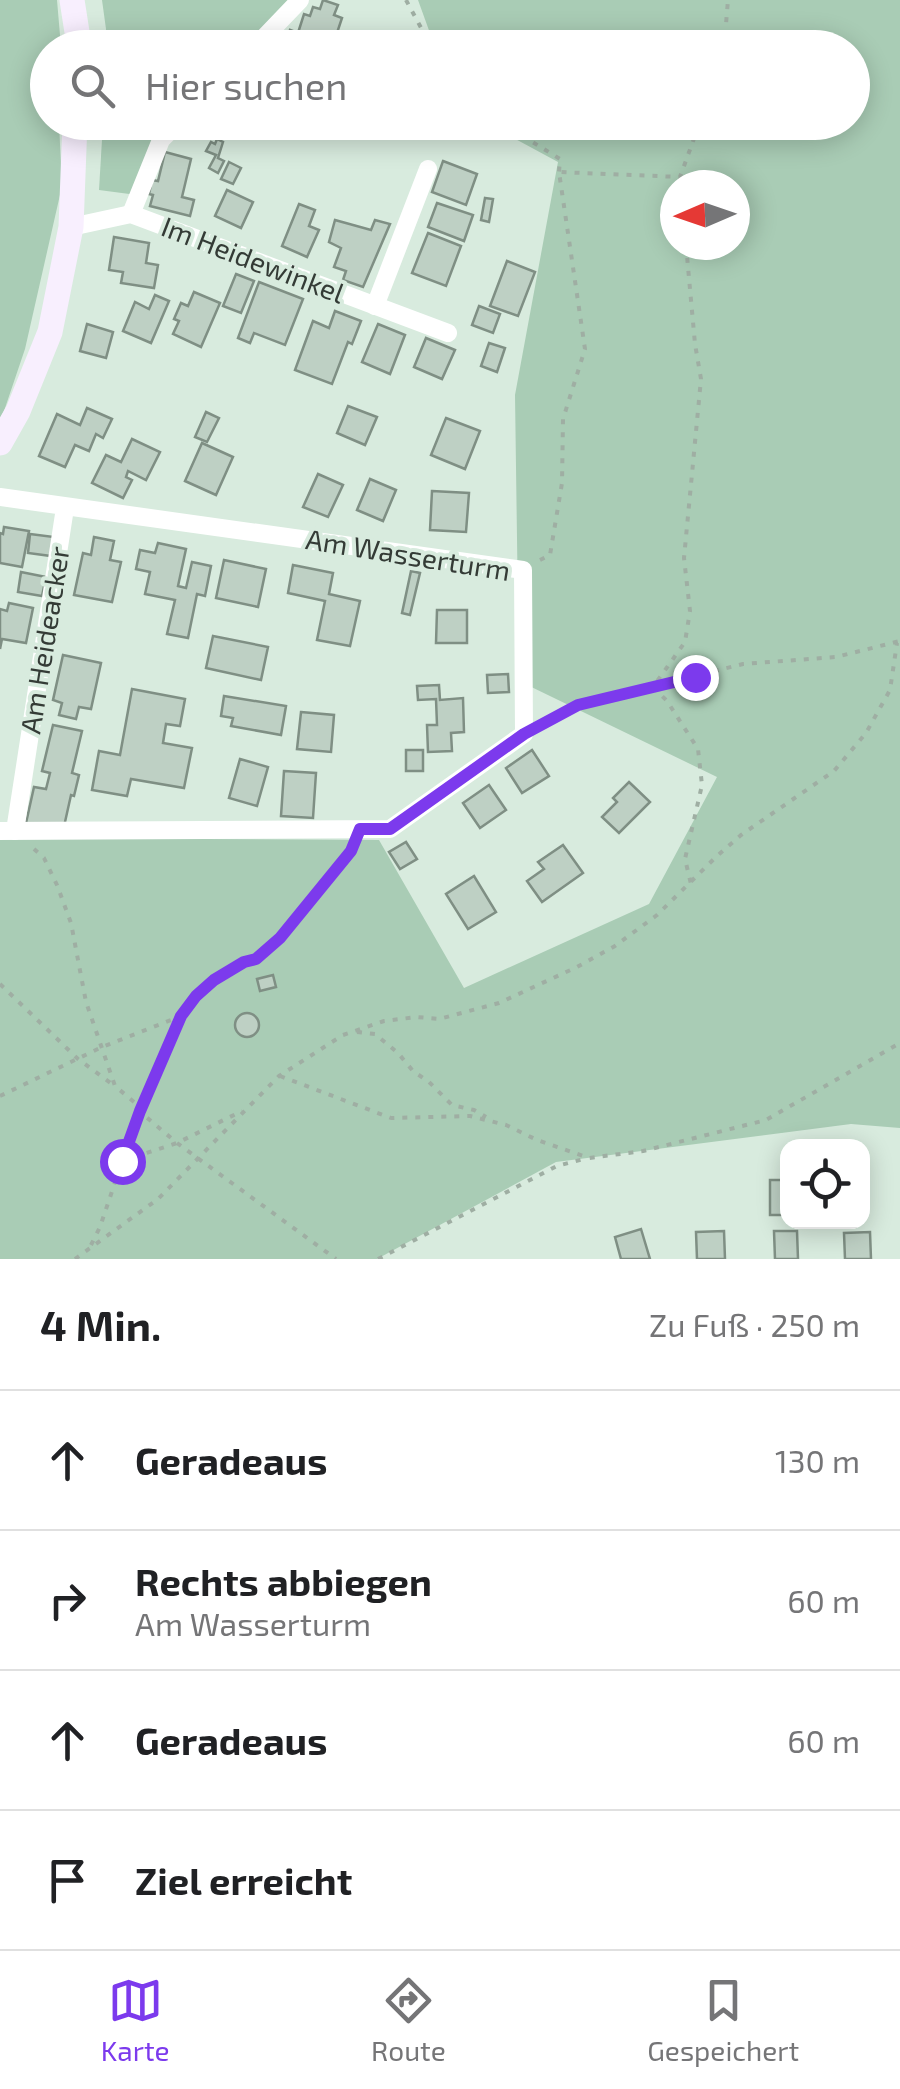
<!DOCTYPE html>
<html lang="de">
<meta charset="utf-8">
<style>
:root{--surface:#fff;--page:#f2f2f2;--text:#202124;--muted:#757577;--line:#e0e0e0;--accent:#7c3aed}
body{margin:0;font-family:"Exo 2",sans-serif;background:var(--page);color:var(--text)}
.controls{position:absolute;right:30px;bottom:30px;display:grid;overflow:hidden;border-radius:20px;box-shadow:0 5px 25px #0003}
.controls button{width:90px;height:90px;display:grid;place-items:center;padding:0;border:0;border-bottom:2px solid var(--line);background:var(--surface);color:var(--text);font:50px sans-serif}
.compass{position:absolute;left:660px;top:170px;width:90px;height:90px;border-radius:50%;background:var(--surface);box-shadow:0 5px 25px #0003;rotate:268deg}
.stop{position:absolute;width:30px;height:30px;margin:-22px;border:8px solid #7c3aed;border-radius:50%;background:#fff}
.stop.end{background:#7c3aed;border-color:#fff;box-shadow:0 2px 10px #0008}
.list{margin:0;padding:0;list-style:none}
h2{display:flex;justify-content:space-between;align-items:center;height:130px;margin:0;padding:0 40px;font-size:42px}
h2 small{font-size:32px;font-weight:400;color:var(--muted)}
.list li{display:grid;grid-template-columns:65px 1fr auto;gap:30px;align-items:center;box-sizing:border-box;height:140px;padding:0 40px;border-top:2px solid var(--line)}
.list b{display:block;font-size:38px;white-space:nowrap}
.list p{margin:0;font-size:32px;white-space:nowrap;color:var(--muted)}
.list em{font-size:32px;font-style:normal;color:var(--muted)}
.icon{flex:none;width:55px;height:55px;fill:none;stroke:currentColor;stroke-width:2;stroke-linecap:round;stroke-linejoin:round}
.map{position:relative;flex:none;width:900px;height:1259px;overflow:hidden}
.search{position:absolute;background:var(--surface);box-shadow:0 5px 25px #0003;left:30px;right:30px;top:30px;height:110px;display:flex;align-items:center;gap:25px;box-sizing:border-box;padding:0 35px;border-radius:55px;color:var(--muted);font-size:38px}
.sheet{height:690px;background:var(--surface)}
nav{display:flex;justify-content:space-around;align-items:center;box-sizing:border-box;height:140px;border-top:2px solid var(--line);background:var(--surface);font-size:28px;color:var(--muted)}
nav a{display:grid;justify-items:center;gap:5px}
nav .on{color:var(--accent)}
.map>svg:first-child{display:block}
.green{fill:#a9ccb5;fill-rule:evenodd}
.building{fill:#bed0c4;stroke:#7f8f84;stroke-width:2.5}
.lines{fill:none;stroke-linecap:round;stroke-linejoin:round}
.path{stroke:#9faea3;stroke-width:4;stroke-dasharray:5 8;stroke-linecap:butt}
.street{stroke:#fff;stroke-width:18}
.secondary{stroke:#f8effe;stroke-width:25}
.route{stroke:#7c3aed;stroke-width:12}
.labels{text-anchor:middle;stroke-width:8;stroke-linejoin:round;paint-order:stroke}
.street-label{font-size:28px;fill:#343b36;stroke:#d8ebde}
</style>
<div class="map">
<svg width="900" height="1259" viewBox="0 0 900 1259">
<rect width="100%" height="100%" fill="#d8ebde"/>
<g class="green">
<polygon points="0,0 57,0 61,47 48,48 48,122 59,123 62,186 25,349 4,411 0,418"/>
<polygon points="102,0 304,0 252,48 105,47 106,29"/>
<path d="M418 0H900V1128L851 1124 556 1162 377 1259H0V838L379 840 464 988 649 904 717 777 519 681 515 395 558 162 486 123 852 122V48L435 47ZM675 185H735V245H675Z"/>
<polygon points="103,123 171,123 137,195 99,190"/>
</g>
<g class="building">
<polygon points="323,0 338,5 334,15 342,18 332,48 284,48 290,30 298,33 304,14 310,16 313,7 320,9"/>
<polygon points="217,139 223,142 218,158 224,161 218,173 209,168 216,155 206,151 211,142 215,144"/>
<polygon points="165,152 191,159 182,197 194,200 190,216 150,206 153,195 149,194 152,180 158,181"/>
<polygon points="443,161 477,174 466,205 432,192"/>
<polygon points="229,162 241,168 233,184 221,179"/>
<polygon points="227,190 253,202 241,228 215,216"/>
<polygon points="485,198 493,199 489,222 481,220"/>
<polygon points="437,203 473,215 464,241 428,227"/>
<polygon points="299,204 315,210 309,226 319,230 307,257 282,246"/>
<polygon points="335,220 371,230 375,220 390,224 363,287 343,280 346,271 334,267 341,248 329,242"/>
<polygon points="428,233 461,246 446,286 412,273"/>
<polygon points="114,237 149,243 146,263 158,265 154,288 121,283 123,272 109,270"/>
<polygon points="507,261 535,272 518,316 490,306"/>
<polygon points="236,274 254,281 241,313 223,306"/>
<polygon points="259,282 303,299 285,345 254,333 250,343 238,338"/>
<polygon points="194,292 220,303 201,347 173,334 179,321 174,319 181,303 188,306"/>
<polygon points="155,295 169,301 151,343 123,331 135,302 149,309"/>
<polygon points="479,306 500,314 493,333 472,325"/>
<polygon points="335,311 361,321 352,344 348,342 332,384 295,370 313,321 329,328"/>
<polygon points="87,324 113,332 106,358 80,351"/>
<polygon points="378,324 405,335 390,374 362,362"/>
<polygon points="426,338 455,350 442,379 414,367"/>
<polygon points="489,343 505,348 497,372 481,366"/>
<polygon points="348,406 377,417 365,445 337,433"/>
<polygon points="87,408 112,419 103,438 96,434 89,451 75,445 65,467 39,456 57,414 80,425"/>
<polygon points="206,412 219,418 207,442 195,437"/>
<polygon points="446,418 480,431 465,469 431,455"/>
<polygon points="132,439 160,452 146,480 128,471 126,477 132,480 123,498 92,483 106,455 121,462"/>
<polygon points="202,443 233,457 216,495 185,481"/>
<polygon points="318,474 343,485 328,517 303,507"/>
<polygon points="370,479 396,490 383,521 357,510"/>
<polygon points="432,491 469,493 466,532 430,530"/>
<polygon points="4,527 29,531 22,567 0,563 0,533 3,534"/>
<polygon points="30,534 54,537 51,556 28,553"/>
<polygon points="94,537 114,541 110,560 121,562 112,602 74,595 83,553 91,555"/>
<polygon points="158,543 186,549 178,586 186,588 192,562 211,566 205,596 197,594 188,638 167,634 175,600 145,594 150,572 136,569 140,550 155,553"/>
<polygon points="224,560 266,569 258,607 216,598"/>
<polygon points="293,565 333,573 329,594 360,601 350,646 317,640 325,601 288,593"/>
<polygon points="411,571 420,573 410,615 402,613"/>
<polygon points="21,572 46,577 42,596 18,592"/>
<polygon points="9,603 33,608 26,643 2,639 0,649 0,609 7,611"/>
<polygon points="437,610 467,610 467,643 436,643"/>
<polygon points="213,636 268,647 261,680 206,668"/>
<polygon points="63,655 101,663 91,709 79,707 76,719 59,715 62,703 53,700"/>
<polygon points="508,674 509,692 488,693 487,675"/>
<polygon points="439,685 440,700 463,698 464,732 451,733 452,751 428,752 427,725 437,725 436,699 418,700 417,686"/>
<polygon points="132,689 185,699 180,726 166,724 163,743 192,748 184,788 131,779 127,796 92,790 99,751 120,755"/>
<polygon points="224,696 286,706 281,735 231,726 233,718 221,716"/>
<polygon points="301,712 334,715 331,752 297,749"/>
<polygon points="53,725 82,731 72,773 79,775 74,796 71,795 63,831 26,823 34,787 46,789 50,773 42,771"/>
<rect x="406" y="750" width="17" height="21"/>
<polygon points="532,750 549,776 522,793 506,768"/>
<polygon points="240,759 268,767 257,806 229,798"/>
<polygon points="284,771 316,773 313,818 281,816"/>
<polygon points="629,782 650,802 619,833 602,817 617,802 613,798"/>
<polygon points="489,785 506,810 480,828 463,803"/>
<polygon points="406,842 417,859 400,869 389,852"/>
<polygon points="563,845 583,873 542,902 527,881 544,869 538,862"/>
<polygon points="474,876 496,912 468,929 446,894"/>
<polygon points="273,975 276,987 260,991 257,979"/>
<circle cx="247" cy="1025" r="12"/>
<rect x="770" y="1180" width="18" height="35"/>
<polygon points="641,1229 650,1259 621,1259 615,1237"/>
<polygon points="724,1231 725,1259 697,1259 696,1232"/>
<polygon points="774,1231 797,1231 798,1259 775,1259"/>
<polygon points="870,1232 871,1259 845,1259 844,1233"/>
</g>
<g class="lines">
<g class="path">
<polyline points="406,0 432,48"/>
<polyline points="724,48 728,0"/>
<polyline points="500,122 560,159 559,172"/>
<polyline points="686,245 695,344 701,379 684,558 690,611 685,642 653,687 667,701 698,749 702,785 685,859 691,884"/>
<polyline points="540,560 550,555 562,483 563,419 585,349 559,172 680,177 700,122"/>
<polyline points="541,725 578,705 743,664 836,657 900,641"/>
<polyline points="34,849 44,858 57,885 71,923 86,1002 115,1086 134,1102 139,1111 177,1143 336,1259"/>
<polyline points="0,984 78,1059 112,1084"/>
<polyline points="357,1032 375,1034 398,1053 413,1071 429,1082 452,1105 474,1110 486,1117"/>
<polyline points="280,1076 391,1118 470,1116 506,1125 537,1140 589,1158 643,1151 766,1120 900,1043"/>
<polyline points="0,1096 102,1047 181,1016"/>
<polyline points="122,1161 177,1143 242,1111"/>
<polyline points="91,1245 100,1227 139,1111 181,1016 196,996 214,980 244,962 256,959 280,938 353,847"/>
<polyline points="75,1259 158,1199 279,1076 343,1035 384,1021 417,1017 439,1019 499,1003 577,967 615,946 657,915 717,856 741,835 834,771 866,733 890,690 897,643"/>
<polyline points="378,1259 557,1166 584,1159"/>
</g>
<g class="street">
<polyline points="254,48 300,0"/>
<polyline points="131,214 161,140 179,122"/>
<polyline points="71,227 131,214 448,333"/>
<polyline points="375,306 428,169"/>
<polyline points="0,497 523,570 524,734 390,829 0,831"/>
<polyline points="15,831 65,508"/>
</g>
<g class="secondary">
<polyline points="72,0 77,32 77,48"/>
<polyline points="0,443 18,411 50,332 71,227 75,122"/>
</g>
</g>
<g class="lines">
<polyline class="route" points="122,1161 140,1111 181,1016 196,996 214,980 244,962 256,959 280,938 351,851 360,829 390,829 524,734 578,705 695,677"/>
</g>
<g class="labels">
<g class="street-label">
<text transform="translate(253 260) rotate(21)" y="10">Im Heidewinkel</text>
<text transform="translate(408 555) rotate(9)" y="10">Am Wasserturm</text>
<text transform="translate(45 640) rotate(-81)" y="10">Am Heideacker</text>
</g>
</g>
</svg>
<div class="controls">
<button><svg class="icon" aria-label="locate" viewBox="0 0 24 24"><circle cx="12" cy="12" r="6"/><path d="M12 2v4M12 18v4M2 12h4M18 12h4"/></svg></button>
</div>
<svg class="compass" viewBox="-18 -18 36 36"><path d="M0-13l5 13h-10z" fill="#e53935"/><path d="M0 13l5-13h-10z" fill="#757577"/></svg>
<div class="stop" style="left:122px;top:1161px"></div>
<div class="stop end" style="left:695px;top:677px"></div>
<div class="search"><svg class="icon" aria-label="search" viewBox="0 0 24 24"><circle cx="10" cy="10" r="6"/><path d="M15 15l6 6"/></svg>Hier suchen</div>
</div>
<section class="sheet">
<h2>4 Min.<small>Zu Fuß · 250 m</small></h2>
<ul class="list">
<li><svg class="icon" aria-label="ahead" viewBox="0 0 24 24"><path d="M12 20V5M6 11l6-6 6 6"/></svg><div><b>Geradeaus</b></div><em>130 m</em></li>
<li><svg class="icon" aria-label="right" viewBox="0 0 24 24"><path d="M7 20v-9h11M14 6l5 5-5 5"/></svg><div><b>Rechts abbiegen</b><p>Am Wasserturm</p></div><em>60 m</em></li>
<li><svg class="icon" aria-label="ahead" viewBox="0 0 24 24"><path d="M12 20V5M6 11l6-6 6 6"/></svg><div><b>Geradeaus</b></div><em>60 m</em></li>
<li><svg class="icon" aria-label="arrive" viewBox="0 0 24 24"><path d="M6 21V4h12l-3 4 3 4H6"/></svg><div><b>Ziel erreicht</b></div></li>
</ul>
</section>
<nav>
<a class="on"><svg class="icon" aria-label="map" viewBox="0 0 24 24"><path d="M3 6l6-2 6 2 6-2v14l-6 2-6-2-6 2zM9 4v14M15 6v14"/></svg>Karte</a>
<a><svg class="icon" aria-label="directions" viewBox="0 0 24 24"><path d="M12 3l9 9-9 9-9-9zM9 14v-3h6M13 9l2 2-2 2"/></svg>Route</a>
<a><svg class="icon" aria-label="saved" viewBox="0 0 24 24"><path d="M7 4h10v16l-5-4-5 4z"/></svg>Gespeichert</a>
</nav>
